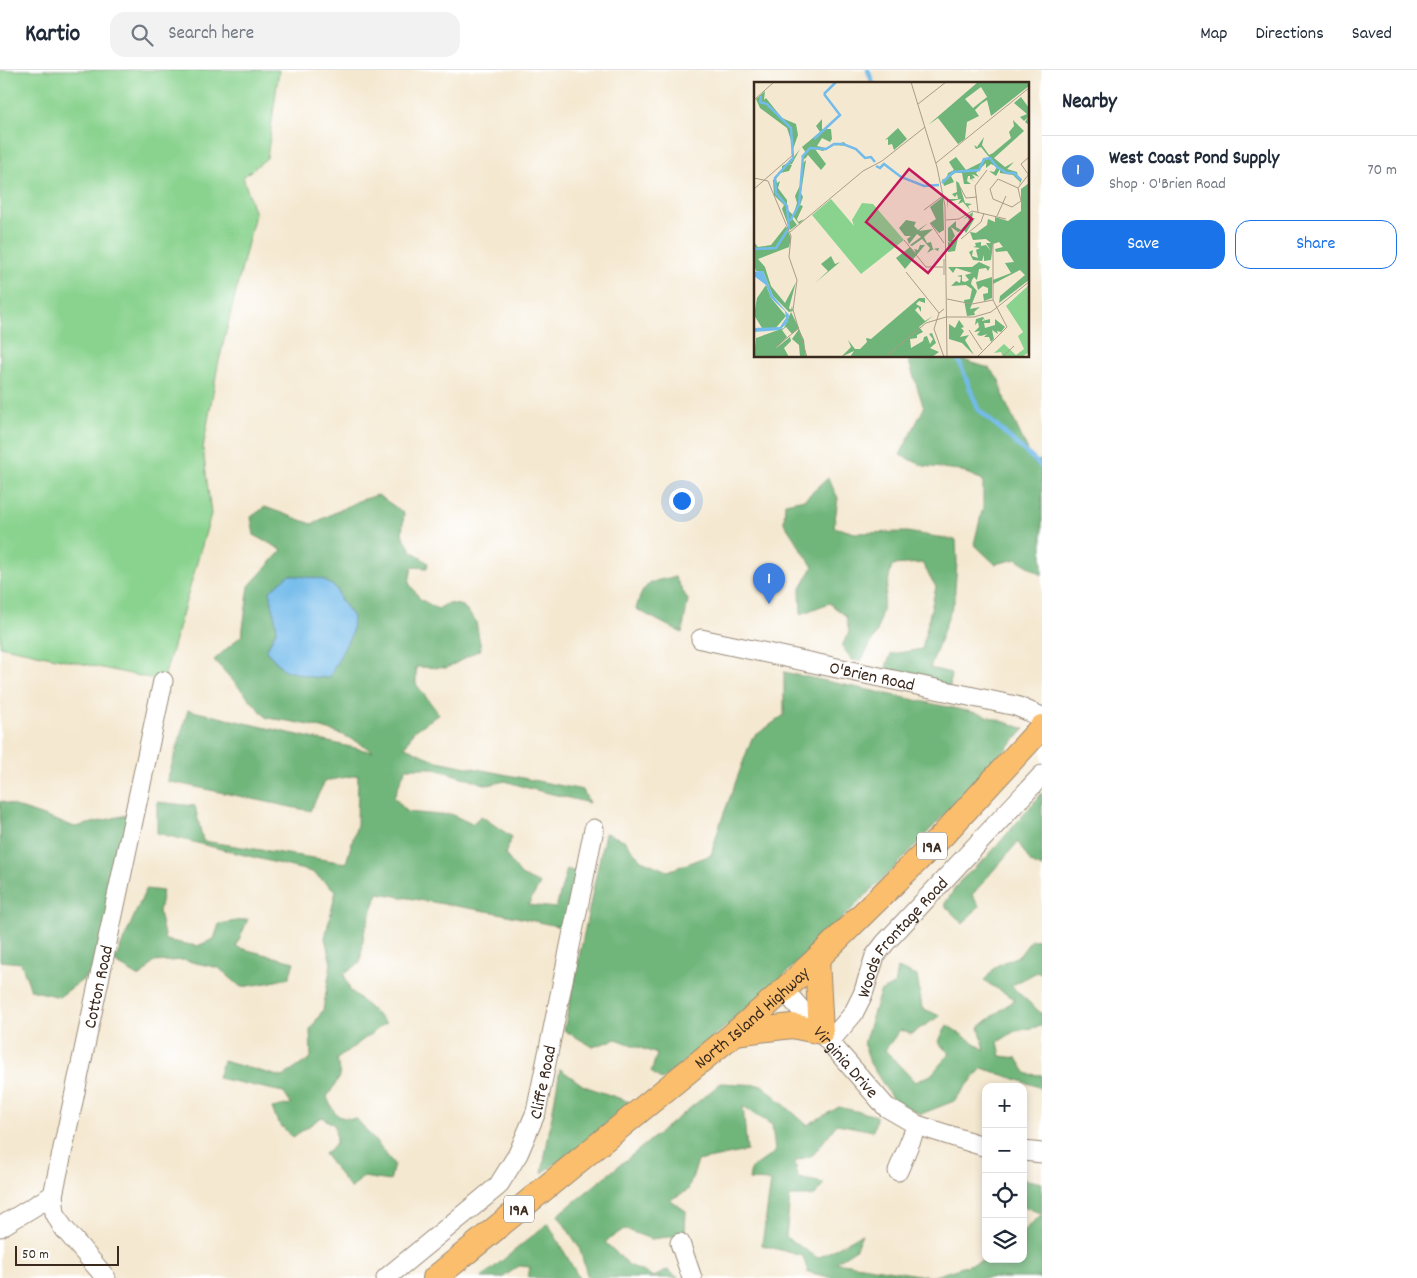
<!DOCTYPE html>
<meta charset="utf-8">
<style>
:root{--surface:#fff;--page:#f2f2f3;--text:#1f2937;--muted:#747a83;--line:#e0e1e3;--accent:#1a73e8}
body{margin:0;font-family:Dekko,sans-serif;background:var(--page);color:var(--text)}
.controls{position:absolute;right:15px;bottom:15px;display:grid;overflow:hidden;border-radius:10px;box-shadow:0 2px 8px #0003}
.controls button{width:45px;height:45px;display:grid;place-items:center;padding:0;border:0;border-bottom:1px solid var(--line);background:var(--surface);color:var(--text);font:25px sans-serif}
.scale{position:absolute;left:15px;bottom:12px;width:104px;box-sizing:border-box;padding-left:5px;border:2px solid #3b2a1e;border-top:0;font-size:14px;line-height:18px;white-space:nowrap;color:#3b2a1e;-webkit-text-stroke:4px #fff;paint-order:stroke}
.you{position:absolute;left:681px;top:430px;width:18px;height:18px;margin:-12px;border:4px solid #fff;border-radius:50%;background:#1a73e8;box-shadow:0 0 0 8px #1a73e833}
.badge{display:grid;place-items:center;width:32px;height:32px;border-radius:50%;background:var(--accent);color:#fff;font-size:16px;font-weight:700}
.pin{position:absolute;translate:-50% -41px;filter:drop-shadow(0 1px 2px #0008)}
.pin::after{content:'';position:absolute;top:26px;width:18px;height:15px;background:inherit;clip-path:polygon(0 0,100% 0,50% 100%)}
.list{margin:0;padding:0;list-style:none}
h2{display:flex;justify-content:space-between;align-items:center;height:65px;margin:0;padding:0 20px;font-size:21px}
h2 small{font-size:16px;font-weight:400;color:var(--muted)}
.list li{display:grid;grid-template-columns:32px 1fr auto;gap:15px;align-items:center;box-sizing:border-box;height:70px;padding:0 20px;border-top:1px solid var(--line)}
.list b{display:block;font-size:19px;white-space:nowrap}
.list p{margin:0;font-size:16px;white-space:nowrap;color:var(--muted)}
.list em{font-size:16px;font-style:normal;color:var(--muted)}
.actions{display:flex;gap:10px;padding:15px 20px}
.actions a{flex:1;padding:11px 0;border:1px solid var(--accent);border-radius:15px;text-align:center;font-size:18px;color:var(--accent)}
.actions .main{background:var(--accent);color:#fff}
.icon{flex:none;width:28px;height:28px;fill:none;stroke:currentColor;stroke-width:2;stroke-linecap:round;stroke-linejoin:round}
.map{position:relative;flex:none;width:1042px;height:1208px;overflow:hidden}
header{display:flex;align-items:center;gap:30px;box-sizing:border-box;height:70px;padding:0 25px;background:var(--surface);border-bottom:1px solid var(--line)}
header strong{font-size:24px}
nav{display:flex;gap:28px;margin-inline-start:auto;font-size:18px}
.search{width:350px;height:45px;background:var(--page);display:flex;align-items:center;gap:12px;box-sizing:border-box;padding:0 18px;border-radius:15px;color:var(--muted);font-size:19px}
main{display:flex}
aside{flex:1;background:var(--surface)}
.map>svg:first-child{display:block}
.green{fill:#8ad38f;stroke:#627e56}
.forest{fill:#6fb57a;stroke:#55704c;fill-rule:evenodd}
.water{fill:#73bbeb;stroke:#577284}
.lines{fill:none;stroke-linecap:round;stroke-linejoin:round}
.stream{stroke:#73bbeb;stroke-width:4.5}
.minor-casing{stroke:#988977;stroke-width:21}
.major-casing{stroke:#988977;stroke-width:26}
.minor{stroke:#fff;stroke-width:19}
.major{stroke:#fabe6d;stroke-width:24}
.labels{text-anchor:middle;stroke-width:4;stroke-linejoin:round;paint-order:stroke}
.shield{fill:#fff;stroke:#766a62;stroke-width:1}
.shield-label{font-size:16px;font-weight:bold;fill:#3b2a1e}
.street-label{font-size:18px;fill:#3b2a1e;stroke:#fff}
.inset-river{fill:none;stroke:#73bbeb;stroke-width:2.5}
.inset-road{fill:none;stroke:#aa9c89;stroke-width:1}
.view{fill:#c2185b;fill-opacity:0.15;stroke:#c2185b;stroke-width:2.5}
.inset-edge{fill:none;stroke:#3b2a1e;stroke-width:2.5}
</style>
<header>
<strong>Kartio</strong>
<div class="search"><svg class="icon" aria-label="search" viewBox="0 0 24 24"><circle cx="10" cy="10" r="6"/><path d="M15 15l6 6"/></svg>Search here</div>
<nav><a>Map</a><a>Directions</a><a>Saved</a></nav>
</header>
<main>
<div class="map">
<svg width="1042" height="1208" viewBox="0 0 1042 1208">
<rect width="100%" height="100%" fill="#fff"/>
<filter id="ink" filterUnits="userSpaceOnUse"><feTurbulence type="fractalNoise" baseFrequency=".02" numOctaves="2"/><feDisplacementMap in="SourceGraphic" scale="10" xChannelSelector="R" yChannelSelector="G"/><feConvolveMatrix kernelMatrix="1 2 1 2 8 2 1 2 1" color-interpolation-filters="sRGB"/></filter>
<filter id="wash" filterUnits="userSpaceOnUse"><feTurbulence type="fractalNoise" baseFrequency=".0096" numOctaves="4" result="noise"/><feDisplacementMap in="SourceGraphic" scale="20" xChannelSelector="R" yChannelSelector="G"/><feGaussianBlur stdDeviation="1.12" result="paint"/><feColorMatrix in="noise" values="0 0 0 0 0 0 0 0 0 0 0 0 0 0 0 0 0 1.4 0 .05"/><feComposite in="paint" operator="in"/></filter>
<g filter="url(#wash)">
<rect width="100%" height="100%" fill="#f4e8d0"/>
<polygon class="green" points="0,0 279,0 267,88 243,107 255,144 218,295 203,378 211,444 163,611 0,576"/>
<g class="forest">
<polygon points="907,286 950,286 989,298 999,310 1005,331 1033,392 1042,390 1042,505 1017,489 995,494 974,474 983,437 983,410 959,400 924,396 900,385 924,338"/>
<polygon points="828,408 838,428 834,457 855,463 907,462 956,470 957,492 954,532 930,598 951,603 950,617 884,602 891,584 922,579 936,517 922,493 892,495 877,562 861,591 852,590 842,576 849,562 846,546 829,533 801,544 800,520 813,497 784,453 785,433 805,429"/>
<path d="M378 425 404 443 402 464 411 480 428 493 427 498 412 497 409 513 420 529 438 539 448 533 463 536 476 552 481 579 447 598 416 597V614L439 644 413 662 405 677 437 691 583 720 589 733 528 718 505 711 488 715 432 698H406L394 727 407 742 440 745 451 744 472 754 481 746 512 767 505 784 521 805 540 814 528 835 556 838 567 799 583 805 574 844 561 857 498 843 378 823 364 863 360 893 344 904 350 920 386 953 337 989 340 1007 327 1027C335 1046 336 1048 357 1049L394 1094 390 1111 363 1107 351 1119 324 1084 336 1074 335 1056 322 1047 293 1067 278 1053 272 1038 291 1034 283 1022 218 1008 223 991 282 1007 311 988 310 960 323 940 331 893 325 868 336 821 312 802 157 763V732L195 736 203 771 346 793 357 755 358 705 325 711 310 741 167 711 188 640 373 682C343 659 304 653 267 648L214 590 242 565 249 516 282 480 254 465 251 447 265 437 312 454 358 431ZM322 509 336 518 341 531 353 547 311 607 284 600 266 581 277 559Z"/>
<path d="M675 507 688 530 682 563 636 539C643 513 649 511 675 507Z"/>
<polygon points="784,602 981,644 1025,659 900,792 766,923 662,1010 651,1002 657,984 616,969 593,977 564,960 605,763 624,770 641,790 668,801 711,785 720,754 752,668 784,645"/>
<polygon points="1042,723 1042,798 1031,793 1018,772 972,825 979,836 963,854 944,835 960,811 988,786"/>
<polygon points="0,731 75,757 135,743 103,895 59,927 31,920 21,893 0,891"/>
<polygon points="146,819 163,821 159,842 165,870 197,876 214,869 219,854 248,849 236,877 294,892 289,908 267,913 241,917 219,898 183,890 154,892 140,907 114,892"/>
<polygon points="1042,869 1042,903 1037,902 1011,916 1042,944 1042,956 1015,961 998,972 1001,986 1017,988 1027,1004 1042,1005 1042,1018 982,998 954,1031 921,1044 893,1030 870,993 864,973 880,922 895,914 898,898 917,906 922,938 940,946 911,964 900,960 885,980 915,1012 931,1005 950,983 938,973 947,955 985,980 979,957 1015,929 984,911 996,896 1020,885 1031,870"/>
<polygon points="560,999 584,1016 630,1032 597,1065 542,1103"/>
<polygon points="721,1013 762,1015 807,1055 839,1037 877,1046 873,1061 837,1054 813,1085 795,1091 798,1108 824,1113 815,1126 790,1126 786,1167 818,1188 862,1164 855,1180 836,1192 931,1207 988,1189 1023,1189 1023,1161 1042,1144 1042,1208 833,1208 808,1202 803,1186 762,1175 771,1111 749,1110 751,1099 775,1082 772,1055 743,1036 747,1081 698,1091 688,1120 670,1130 686,1141 685,1165 651,1169 624,1159 605,1172 629,1195 654,1207 667,1200 679,1208 588,1208 579,1177 558,1145"/>
<polygon points="1023,1109 1042,1113 1042,1144 1023,1136"/>
<polygon points="548,1153 579,1208 528,1208 530,1197 519,1196 502,1208 481,1208"/>
</g>
<polygon class="water" points="289,505 322,509 336,518 341,531 353,547 352,563 329,608 311,607 284,600 266,581 277,559 270,521"/>
<g class="lines">
<g class="stream">
<polyline points="868,0 873,14"/>
<polyline points="957,286 978,339 1042,397"/>
</g>
</g>
</g>
<g filter="url(#ink)">
<g class="lines">
<g class="minor-casing">
<g id="minor">
<path id="s1" d="M701 569 1016 636 1042 647"/>
<path id="s2" d="M784 920 886 1037 917 1055 986 1077"/>
<path id="s3" d="M830 971 853 944 863 924 875 886 885 873 1042 705"/>
<polyline points="1023,1081 1042,1083"/>
<polyline points="898,1101 917,1055"/>
<polyline points="0,1157 53,1125"/>
<polyline points="680,1173 692,1208"/>
<path id="s4" d="M106 1208 62 1156 55 1143 53 1125 163 611"/>
<path id="s5" d="M386 1208 498 1116 518 1084 536 1042 594 759"/>
</g>
</g>
<g class="major-casing">
<g id="major">
<polyline points="735,963 792,956 821,962 817,889"/>
<path id="s6" d="M435 1208 735 963 784 920 817 889 942 766 1042 657"/>
</g>
</g>
<use href="#minor" class="minor"/>
<use href="#major" class="major"/>
</g>
</g>
<g class="labels">
<g class="shield">
<rect x="917" y="762.5" width="30" height="27" rx="4"/>
<rect x="504" y="1125.5" width="30" height="27" rx="4"/>
</g>
<g class="shield-label">
<text x="932" y="782">19A</text>
<text x="519" y="1145">19A</text>
</g>
<g class="street-label">
<text dy="6" stroke="none"><textPath href="#s1" startOffset="175">O'Brien Road</textPath></text>
<text dy="6" stroke="none"><textPath href="#s3" startOffset="128">Woods Frontage Road</textPath></text>
<text dy="6" stroke="none"><textPath href="#s4" startOffset="314">Cotton Road</textPath></text>
<text dy="6" stroke="none"><textPath href="#s6" startOffset="410">North Island Highway</textPath></text>
<text dy="6" stroke="none"><textPath href="#s2" startOffset="95">Virginia Drive</textPath></text>
<text dy="6" stroke="none"><textPath href="#s5" startOffset="259">Cliffe Road</textPath></text>
</g>
</g>
<g transform="translate(754 12)">
<rect width="275" height="275" fill="#f4e8d0"/>
<path d="M77 117 100 144 98 138 108 121 119 122 150 158 107 192 58 133ZM275 203V270L268 275H249L247 270 240 271 250 262 262 273 270 267 264 254 269 250 252 224Z" fill="#8ad38f"/>
<path d="M224 0H275V4L237 34 233 18 227 22 221 28 225 34 213 40 211 57 204 62 184 36 174 43ZM227 5 233 15 219 26 211 17ZM11 9 10 18 12 16 28 36 42 42 44 53 37 73 39 65 33 46 6 26 2 17ZM267 15 275 26V43L271 40 274 35 270 39 266 35 273 32 260 21ZM68 37V47H77L78 57 76 60 68 56 63 64 72 66 90 60 93 64 81 63 69 69 61 67 72 82 67 88 54 73 51 77 47 74 52 71 48 65 66 50 62 44ZM259 38 270 49 240 76 251 85 260 80 253 87 263 90 264 96 268 97 265 104 266 100 259 93 246 91V87L242 94 235 89 240 90 243 85 237 82 232 86V81L222 91 225 95 218 92 221 96 217 97 221 100 216 97V94H214L213 99 217 102H210L208 91H201L197 94 200 100 190 104 188 97 192 98 194 91 200 88 195 80 202 75 212 88 226 81 235 75 227 65 222 67 220 63 223 65 230 55 228 63 235 73 239 71 257 56 255 50 260 44ZM144 46 153 57 140 68 138 62 134 63V57L131 58ZM46 67 38 82H35L38 83 35 89 26 91 22 97 23 101 26 99 24 106 33 118V127L39 133 37 135 43 143 36 148 28 127 30 123 20 113 19 98 28 89V84L36 80ZM52 78 47 111 49 115 46 123 49 124 43 137 44 140 50 137 45 142 39 134 43 121 41 114 48 99 47 83ZM202 99 205 101 211 121 218 122 214 124 216 128 209 120 204 122 207 117 194 120V127L193 117H204L203 112 201 115 198 112 203 110ZM275 101V198L245 221 246 214 271 193 266 188 239 202V198L257 191 251 181 260 180 253 169 242 170 241 167 249 165 245 160 239 162 237 178 230 179V173L228 179 219 178 215 170 219 168 218 174 224 176 222 168 226 166 219 165 222 164 221 161 227 160V164L232 163 237 169 232 161H237L232 157 219 158 216 150 222 151 233 143 234 137 241 140V135L254 139 267 129V107ZM189 115 190 148 185 151 176 141 182 137 176 125ZM219 130 218 137 221 136 212 151 210 148 204 150 197 145 201 154 198 158 204 156 201 169 194 170V160L198 161 194 159V146L202 139V145L207 148 215 139 214 135 209 137ZM152 138 162 140 160 144 164 148 174 141 165 149 179 147 170 155 173 161 177 160 179 167 185 166 184 169 180 167 173 171 176 166 168 157 158 164 156 163 167 155 163 152 155 162 153 157 157 154H151L145 146ZM32 144 37 156 35 165 4 177 11 185 17 204 31 221 42 200 35 226 37 228 38 224 39 229 35 230 19 214 9 189H2L0 182V160L4 165 17 163ZM166 163H171L151 187 142 176 156 165 162 171 160 167 164 168ZM77 174 81 182 86 180 61 201 74 189 67 182ZM225 180 236 185 234 189 232 186 225 187 223 198 220 195 218 198 217 202 223 209 216 227 226 225 220 230 221 233 213 234 210 218 216 217 218 207 212 203 197 204 202 199 206 201 207 195 203 194 208 193V199L211 200 215 198 211 193 218 191 202 186 199 191 194 185H218ZM238 195V216L230 219 229 212 234 211V206L229 204 224 208 222 200ZM12 203 17 216 32 234 21 247 8 246 0 233 3 216ZM165 216H171V221L165 219 162 222 167 225V230L164 225 161 228 171 239 179 234 165 245 169 250 163 253V256L156 257 157 266 169 259 170 255 173 254 176 262 179 257 175 252 178 251 182 261 176 266 185 270 178 275H96L100 269 87 275 97 265 94 258 101 267H106L113 260 112 256 117 257ZM37 230 45 246 38 252 32 245 28 248 33 255 21 267 36 255 37 259 30 266 35 275H0L2 256 30 246ZM229 235 231 238 229 237 228 239 236 237V241H230L231 246 241 243V237L251 245 247 250 243 249 244 252 238 248 240 257 237 260 235 255H230L233 252 227 254 223 253 226 249 220 250 225 245 224 240 221 243 222 237ZM205 238 210 245 207 246 210 249 206 255 215 253 211 258 220 273 208 261 195 257V242L201 246ZM45 247 50 258 52 275H46L45 263 38 257Z" fill="#6fb57a" fill-rule="evenodd"/>
<path d="M5 189H9L19 214 35 233 34 240 26 248 0 250V246L26 245 32 236 31 229 17 216 12 203 0 194V190Z" fill="#73bbeb"/>
<path class="inset-river" d="M70 12 82 0M60 57 86 33 70 12M122 84 126 86 130 82 147 95 170 104 185 103M188 101 199 90 225 88 230 77 236 76 243 85 253 91H260L267 98M36 139 45 123 49 74 56 66 72 67 80 62H89L102 67 111 76 117 75 121 80M0 167 22 166 35 146 33 124 22 111 21 96 39 76 37 46 13 22 6 20 7 14"/>
<path class="inset-road" d="M157 0 183 85 191 124 193 275M0 18 20 0M164 22 192 0M182 81 275 6M274 92 267 82 275 75M0 96 14 99 37 154 35 175 43 198 39 228 53 275M244 97 264 106 267 119 258 125 239 117 236 107ZM205 103 212 116 223 115M264 106 275 92M0 107 40 72M170 128 190 113M224 130 221 104 233 88M243 134 252 114M192 138 205 137 218 129 252 137M176 141 190 161M36 150 109 89 128 79 171 45M207 157 227 140 230 131M150 158 172 185H189M152 190 185 231M190 193V177M193 217 218 222 239 218M192 235H220L237 230 275 200M215 248 228 268M22 265 45 246M131 275 172 241 192 235M190 275 180 247 185 231 190 227M223 275 253 245 239 218V161M248 275 260 264"/>
<path class="view" d="M155 87 218 137 174 191 112 140Z"/>
<rect width="275" height="275" class="inset-edge"/>
</g>
</svg>
<div class="controls">
<button>+</button>
<button>−</button>
<button><svg class="icon" aria-label="locate" viewBox="0 0 24 24"><circle cx="12" cy="12" r="6"/><path d="M12 2v4M12 18v4M2 12h4M18 12h4"/></svg></button>
<button><svg class="icon" aria-label="layers" viewBox="0 0 24 24"><path d="M12 4l9 5-9 5-9-5zM3 14l9 5 9-5"/></svg></button>
</div>
<div class="scale">50 m</div>
<div class="you"></div>
<div class="pin badge" style="left:769px;top:534px;background:#3f7fe0">1</div>
</div>
<aside>
<h2>Nearby<small></small></h2>
<ul class="list">
<li><span class="badge" style="background:#3f7fe0">1</span><div><b>West Coast Pond Supply</b><p>Shop · O'Brien Road</p></div><em>70 m</em></li>
</ul>
<div class="actions"><a class="main">Save</a><a>Share</a></div>
</aside>
</main>
